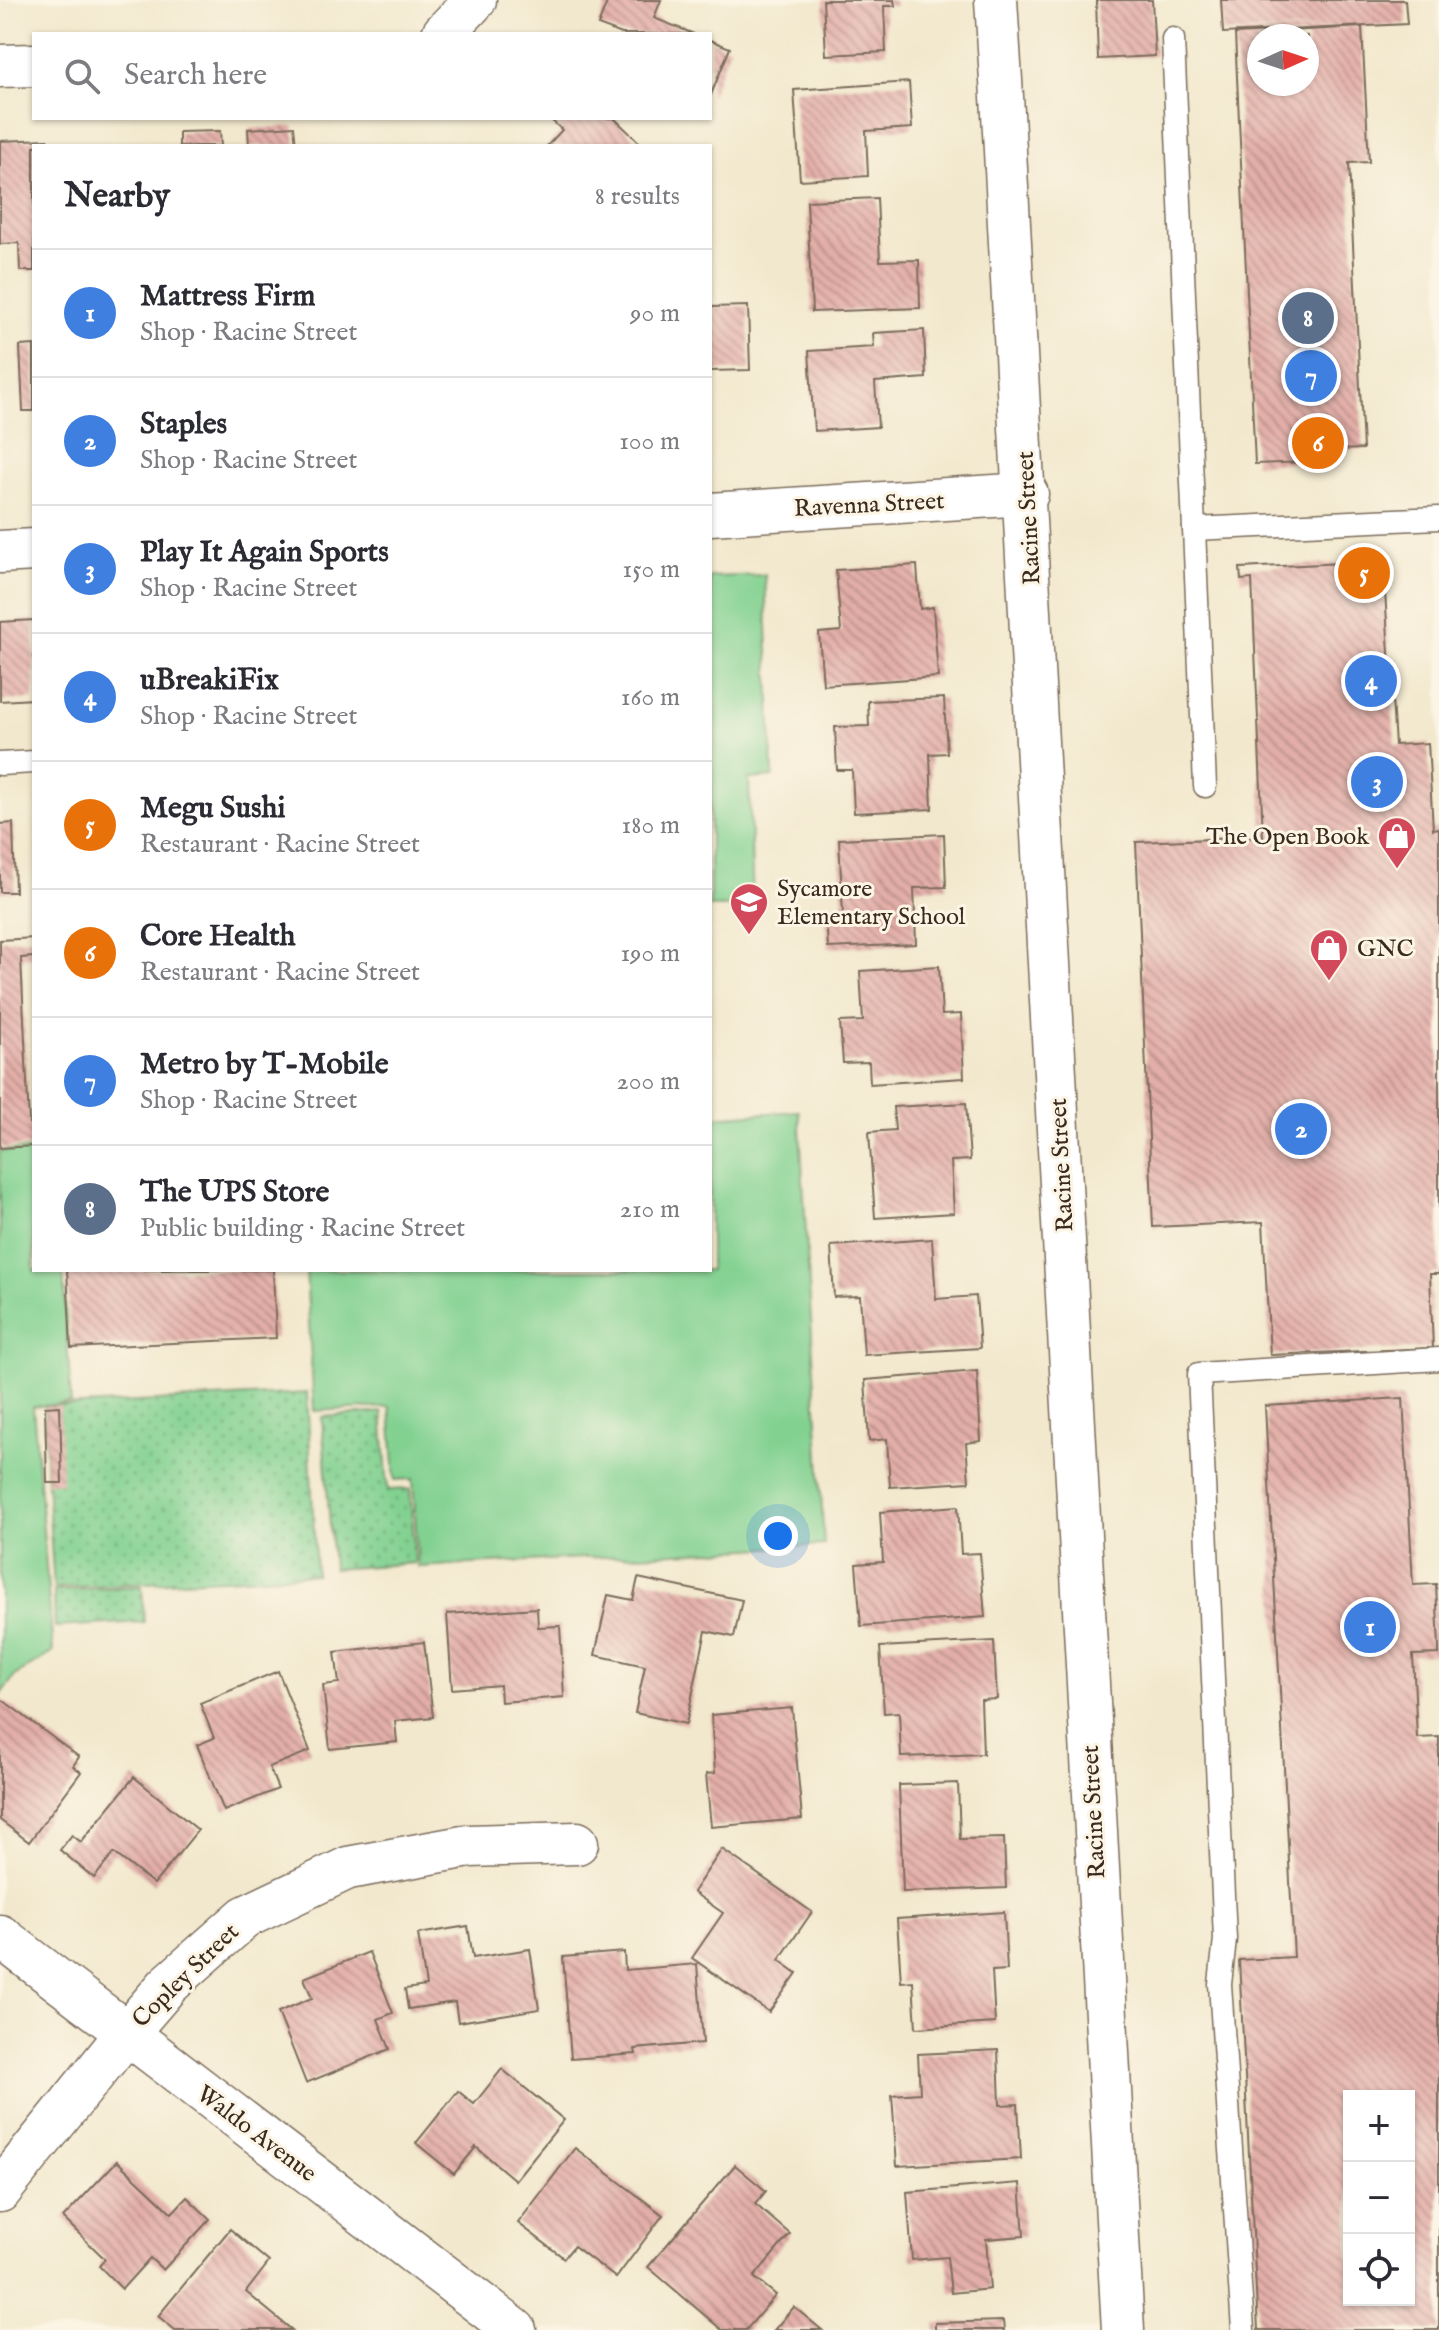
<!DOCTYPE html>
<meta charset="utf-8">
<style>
:root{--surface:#fff;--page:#f2f2f3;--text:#2b2b33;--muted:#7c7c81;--line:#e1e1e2;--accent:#db2777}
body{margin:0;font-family:"IM FELL English",serif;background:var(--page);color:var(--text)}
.controls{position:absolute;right:24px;bottom:24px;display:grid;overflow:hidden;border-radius:0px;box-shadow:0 2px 6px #0004}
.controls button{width:72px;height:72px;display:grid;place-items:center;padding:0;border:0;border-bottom:2px solid var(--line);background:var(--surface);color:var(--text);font:40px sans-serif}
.compass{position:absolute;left:1247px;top:24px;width:72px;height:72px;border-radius:50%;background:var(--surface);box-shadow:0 2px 6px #0004;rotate:87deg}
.you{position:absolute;left:778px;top:1536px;width:28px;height:28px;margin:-20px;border:6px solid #fff;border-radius:50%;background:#1a73e8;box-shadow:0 0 0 12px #1a73e833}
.badge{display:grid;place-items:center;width:52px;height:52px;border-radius:50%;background:var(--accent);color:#fff;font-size:26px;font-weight:700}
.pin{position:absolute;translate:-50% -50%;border:4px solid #fff;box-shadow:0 2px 8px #0006}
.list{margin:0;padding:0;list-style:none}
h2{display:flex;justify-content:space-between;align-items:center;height:104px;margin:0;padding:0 32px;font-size:34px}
h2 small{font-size:26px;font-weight:400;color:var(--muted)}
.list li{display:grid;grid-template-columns:52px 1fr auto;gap:24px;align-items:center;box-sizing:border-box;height:128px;padding:0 32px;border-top:2px solid var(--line)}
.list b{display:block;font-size:30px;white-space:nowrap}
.list p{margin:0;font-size:26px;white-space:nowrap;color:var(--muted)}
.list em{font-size:26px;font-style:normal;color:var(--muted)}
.icon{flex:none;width:44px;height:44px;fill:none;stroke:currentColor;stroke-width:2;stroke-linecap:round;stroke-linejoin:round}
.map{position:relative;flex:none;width:1439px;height:2330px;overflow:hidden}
.search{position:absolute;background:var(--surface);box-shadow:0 2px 6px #0004;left:32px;top:32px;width:680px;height:88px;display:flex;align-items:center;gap:20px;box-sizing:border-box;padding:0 28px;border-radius:0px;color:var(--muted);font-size:30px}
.panel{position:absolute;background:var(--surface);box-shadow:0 2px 6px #0004;left:32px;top:144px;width:680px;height:1128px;border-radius:0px}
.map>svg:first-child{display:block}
.green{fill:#82d191;stroke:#5e7e58;stroke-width:2}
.park{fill:url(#park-dots);stroke:#5e7e58;stroke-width:2}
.building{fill:url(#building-back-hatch);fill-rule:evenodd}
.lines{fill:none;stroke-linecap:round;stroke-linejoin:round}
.service-casing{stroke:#7b6c5b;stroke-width:25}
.minor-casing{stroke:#7b6c5b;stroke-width:45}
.service{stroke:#fff;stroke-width:22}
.minor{stroke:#fff;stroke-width:42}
.labels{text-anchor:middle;stroke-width:6;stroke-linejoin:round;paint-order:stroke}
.street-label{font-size:24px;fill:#3b2a1e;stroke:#fcf5e5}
.poi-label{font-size:24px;fill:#3b2a1e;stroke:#fcf5e5;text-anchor:start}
</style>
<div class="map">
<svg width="1439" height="2330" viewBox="0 0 1439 2330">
<defs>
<pattern id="park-dots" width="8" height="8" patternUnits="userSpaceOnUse" patternTransform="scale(2)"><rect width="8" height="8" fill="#82d191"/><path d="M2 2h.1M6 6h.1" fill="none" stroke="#6caa76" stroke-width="1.8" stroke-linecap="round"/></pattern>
<pattern id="building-back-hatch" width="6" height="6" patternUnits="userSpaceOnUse" patternTransform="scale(2)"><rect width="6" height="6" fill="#e3aea8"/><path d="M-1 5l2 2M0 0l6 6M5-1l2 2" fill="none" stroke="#b98e88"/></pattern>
</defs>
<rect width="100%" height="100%" fill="#fcf5e5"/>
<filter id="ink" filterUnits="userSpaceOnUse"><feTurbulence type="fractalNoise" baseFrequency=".0125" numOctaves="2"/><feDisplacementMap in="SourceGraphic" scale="16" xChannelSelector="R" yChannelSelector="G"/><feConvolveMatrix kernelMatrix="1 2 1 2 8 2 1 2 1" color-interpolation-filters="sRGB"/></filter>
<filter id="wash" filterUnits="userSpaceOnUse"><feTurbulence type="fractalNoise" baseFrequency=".006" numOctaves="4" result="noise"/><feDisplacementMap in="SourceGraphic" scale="32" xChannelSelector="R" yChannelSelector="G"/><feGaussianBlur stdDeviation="1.8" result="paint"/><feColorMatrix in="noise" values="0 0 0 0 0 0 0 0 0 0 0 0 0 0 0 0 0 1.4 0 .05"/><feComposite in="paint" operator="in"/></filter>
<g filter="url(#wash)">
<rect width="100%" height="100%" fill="#f2e8cd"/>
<g class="green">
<polygon points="765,575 773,777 749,779 753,906 710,907 710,577"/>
<polygon points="799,1111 824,1545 418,1567 413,1479 395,1480 390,1407 314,1411 306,1270 710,1270 710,1117"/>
<polygon points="34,1149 34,1270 63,1270 71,1403 33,1407 53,1652 16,1675 0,1695 0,1151"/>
</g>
<g class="park">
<polygon points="307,1393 316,1574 54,1588 47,1483 45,1407"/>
<polygon points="382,1412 388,1490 410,1489 415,1563 333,1569 322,1417"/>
<polygon points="142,1586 144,1622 55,1627 54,1591"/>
</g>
<g id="blocks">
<g class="building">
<polygon points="608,0 661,0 654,18 694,34 622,34 598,25"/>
<polygon points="823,0 894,0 895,6 884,6 886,52 826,55"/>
<polygon points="1096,0 1152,0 1155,56 1098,59"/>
<polygon points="1221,0 1405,0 1407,24 1223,33"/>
<path d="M1362 27 1369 162 1349 163 1363 449 1307 451V462L1255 464 1235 34ZM1259 36H1307V84H1259Z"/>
<polygon points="710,40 730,48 710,97"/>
<polygon points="909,82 912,128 866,131 868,176 800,180 794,90"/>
<polygon points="549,118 614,118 643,146 547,146 562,130"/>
<polygon points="294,126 296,146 249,146 248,129"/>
<polygon points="220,131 221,146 179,146 179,132"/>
<polygon points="48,139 48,146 34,146 34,271 20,271 19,243 0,244 0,141"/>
<polygon points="877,198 880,261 919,260 920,308 812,312 807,201"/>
<polygon points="748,306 750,370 710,371 710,307"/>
<polygon points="924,330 926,378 875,382 878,427 814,431 809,351 874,347 873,333"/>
<polygon points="34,345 34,411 23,411 20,346"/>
<polygon points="1383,561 1395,745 1428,743 1433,829 1439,828 1439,1274 1430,1274 1433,1348 1270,1355 1263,1222 1153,1227 1136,842 1263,837 1252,579 1241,580 1240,568"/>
<polygon points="917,565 920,609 933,607 938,677 823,685 819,633 841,631 836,570"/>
<polygon points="34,620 34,699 0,701 0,622"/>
<polygon points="944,698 947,753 930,754 932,809 854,813 852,770 837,770 835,727 869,726 868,701"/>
<polygon points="13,823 15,892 0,892 0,824"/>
<polygon points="944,834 946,887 914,888 916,944 828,948 826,916 843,915 839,839"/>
<polygon points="34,938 34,957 21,958 29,1123 34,1123 34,1146 0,1148 0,940"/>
<polygon points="939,966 942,1015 961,1014 964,1078 870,1084 869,1062 843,1063 840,1022 863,1021 860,971"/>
<polygon points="966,1103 970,1160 951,1161 954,1213 875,1218 869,1132 895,1130 893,1107"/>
<polygon points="932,1239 936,1299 976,1296 980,1348 864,1355 860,1296 834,1297 831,1246"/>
<polygon points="67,1270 273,1270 276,1338 71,1348"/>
<polygon points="977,1371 981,1441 966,1443 969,1482 890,1487 887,1439 869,1441 865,1380"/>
<path d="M1403 1398 1413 1585 1436 1584 1439 1648V1654L1413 1655 1417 1738 1439 1737V2330H1258L1239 1960 1294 1957 1265 1406ZM1349 2096H1409V2300H1349Z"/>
<polygon points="60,1406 62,1483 47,1483 45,1407"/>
<polygon points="958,1506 961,1554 980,1553 985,1617 861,1626 856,1564 883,1562 880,1512"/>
<polygon points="638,1578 742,1600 734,1637 706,1631 686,1724 635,1713 645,1666 595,1655 608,1595 633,1600"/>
<polygon points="537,1608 538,1627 560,1626 564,1697 501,1702 500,1685 452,1689 447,1614"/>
<polygon points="994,1641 997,1699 981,1700 983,1754 901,1757 899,1712 884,1713 880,1647"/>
<polygon points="424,1642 433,1717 395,1721 397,1742 330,1749 323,1685 339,1683 335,1652"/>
<polygon points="278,1671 310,1751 269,1767 278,1789 224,1811 197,1745 214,1738 200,1703"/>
<polygon points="0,1698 79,1757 73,1766 81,1772 29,1842 0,1820"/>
<polygon points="792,1708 802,1819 711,1827 706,1774 715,1773 711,1715"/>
<polygon points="134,1777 198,1830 154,1884 114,1853 94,1878 60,1850 72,1835 81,1842"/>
<polygon points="958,1783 960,1839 1004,1838 1006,1888 903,1892 899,1785"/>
<polygon points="722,1849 812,1912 779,1960 797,1973 769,2012 692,1958 723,1913 693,1892"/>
<polygon points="1004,1912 1007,1970 992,1971 995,2023 916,2028 913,1981 901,1982 897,1919"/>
<polygon points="468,1926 473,1958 530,1949 539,2009 458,2022 455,2002 408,2009 405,1989 426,1986 418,1934"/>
<polygon points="369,1952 393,2013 378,2019 390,2049 306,2083 278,2012 312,1998 304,1978"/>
<polygon points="624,1952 625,1970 697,1964 703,2043 635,2049 636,2054 571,2059 563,1957"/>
<polygon points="998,2050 1000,2105 1018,2104 1021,2159 897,2166 892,2095 920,2093 918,2054"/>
<polygon points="502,2069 564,2120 515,2180 476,2147 454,2174 416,2143 458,2091 474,2104"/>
<polygon points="575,2148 663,2215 616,2278 574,2246 564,2258 518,2223"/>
<polygon points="117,2161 172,2213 187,2197 210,2219 163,2270 150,2258 122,2289 99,2266 105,2259 63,2218"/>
<polygon points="735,2165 766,2191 755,2204 790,2234 754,2277 776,2295 746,2330 722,2330 648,2267"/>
<polygon points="1020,2183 1024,2236 986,2239 990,2289 951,2293 947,2257 912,2260 907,2192"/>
<polygon points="230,2229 269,2262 246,2292 292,2330 175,2330 158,2316"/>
<polygon points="794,2307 822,2330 774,2330"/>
<polygon points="1003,2321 1004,2330 935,2330 935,2323"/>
</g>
</g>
</g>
<g filter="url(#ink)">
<use href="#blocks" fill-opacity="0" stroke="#7b6c5b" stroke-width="2"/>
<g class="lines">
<g class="service-casing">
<g id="service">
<polyline points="1173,39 1205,786"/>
<polyline points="1194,529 1439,518"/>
<polyline points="0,764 34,762"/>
<polyline points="1243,2330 1220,1984 1225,1939 1199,1374 1439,1359"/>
</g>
</g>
<g class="minor-casing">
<g id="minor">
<path d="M996 0C1045 776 1077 1553 1123 2330"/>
<polyline points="443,34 475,0"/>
<polyline points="0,66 34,65"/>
<polyline points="710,514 1027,494"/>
<polyline points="0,552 34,550"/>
<polyline points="0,1936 515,2330"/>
<polyline points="0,2191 126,2034 168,1985 245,1917 348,1868 469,1846 577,1843"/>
</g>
</g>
<use href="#service" class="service"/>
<use href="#minor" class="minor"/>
</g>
</g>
<defs>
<g id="shop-pin" transform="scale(2)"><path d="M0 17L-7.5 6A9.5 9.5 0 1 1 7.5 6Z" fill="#d1495b" stroke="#fcf5e5"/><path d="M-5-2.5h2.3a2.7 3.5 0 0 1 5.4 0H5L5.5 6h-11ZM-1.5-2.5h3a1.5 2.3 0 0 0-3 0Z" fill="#fff"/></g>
<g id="school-pin" transform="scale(2)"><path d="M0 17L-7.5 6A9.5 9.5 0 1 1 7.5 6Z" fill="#d1495b" stroke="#fcf5e5"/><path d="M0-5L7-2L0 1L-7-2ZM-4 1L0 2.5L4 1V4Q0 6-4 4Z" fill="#fff"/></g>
</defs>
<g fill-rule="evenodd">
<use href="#shop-pin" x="1397" y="836"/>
<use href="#school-pin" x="749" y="902"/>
<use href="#shop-pin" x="1329" y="948"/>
</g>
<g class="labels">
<g class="street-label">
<text transform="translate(869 504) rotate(-3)" y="8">Ravenna Street</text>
<text transform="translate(1028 518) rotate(-93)" y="8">Racine Street</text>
<text transform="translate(1061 1165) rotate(-93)" y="8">Racine Street</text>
<text transform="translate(1093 1812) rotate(-93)" y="8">Racine Street</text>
<text transform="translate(185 1975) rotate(-44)" y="8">Copley Street</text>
<text transform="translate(257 2133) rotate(37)" y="8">Waldo Avenue</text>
</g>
<g class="poi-label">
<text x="1369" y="844" text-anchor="end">The Open Book</text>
<text x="777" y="896">Sycamore<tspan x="777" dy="28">Elementary School</tspan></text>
<text x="1357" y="956">GNC</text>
</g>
</g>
</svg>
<div class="controls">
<button>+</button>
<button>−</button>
<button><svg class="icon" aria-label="locate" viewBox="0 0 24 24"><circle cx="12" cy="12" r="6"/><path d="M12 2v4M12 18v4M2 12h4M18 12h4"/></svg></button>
</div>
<svg class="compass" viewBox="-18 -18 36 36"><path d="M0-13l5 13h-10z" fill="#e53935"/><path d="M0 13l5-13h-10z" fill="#7c7c81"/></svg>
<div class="you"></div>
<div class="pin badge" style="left:1370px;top:1627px;background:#3f7fe0">1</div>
<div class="pin badge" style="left:1301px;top:1129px;background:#3f7fe0">2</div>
<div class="pin badge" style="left:1377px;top:782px;background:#3f7fe0">3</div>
<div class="pin badge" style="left:1371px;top:681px;background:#3f7fe0">4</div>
<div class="pin badge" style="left:1364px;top:573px;background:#e8710a">5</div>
<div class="pin badge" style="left:1318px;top:443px;background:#e8710a">6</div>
<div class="pin badge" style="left:1311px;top:376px;background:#3f7fe0">7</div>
<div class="pin badge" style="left:1308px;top:318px;background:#5c6f8a">8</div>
<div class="search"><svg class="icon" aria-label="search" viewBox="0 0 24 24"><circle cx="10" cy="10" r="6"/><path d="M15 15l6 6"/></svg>Search here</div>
<section class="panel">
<h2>Nearby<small>8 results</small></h2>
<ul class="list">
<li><span class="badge" style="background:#3f7fe0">1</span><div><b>Mattress Firm</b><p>Shop · Racine Street</p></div><em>90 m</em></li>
<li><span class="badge" style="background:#3f7fe0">2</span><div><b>Staples</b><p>Shop · Racine Street</p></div><em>100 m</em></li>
<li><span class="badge" style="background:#3f7fe0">3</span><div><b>Play It Again Sports</b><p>Shop · Racine Street</p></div><em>150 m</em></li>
<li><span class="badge" style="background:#3f7fe0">4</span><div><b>uBreakiFix</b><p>Shop · Racine Street</p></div><em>160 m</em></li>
<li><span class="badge" style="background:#e8710a">5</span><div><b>Megu Sushi</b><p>Restaurant · Racine Street</p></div><em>180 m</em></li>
<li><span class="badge" style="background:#e8710a">6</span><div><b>Core Health</b><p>Restaurant · Racine Street</p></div><em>190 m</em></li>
<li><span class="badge" style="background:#3f7fe0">7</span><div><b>Metro by T-Mobile</b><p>Shop · Racine Street</p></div><em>200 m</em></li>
<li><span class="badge" style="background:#5c6f8a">8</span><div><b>The UPS Store</b><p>Public building · Racine Street</p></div><em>210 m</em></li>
</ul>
</section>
</div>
